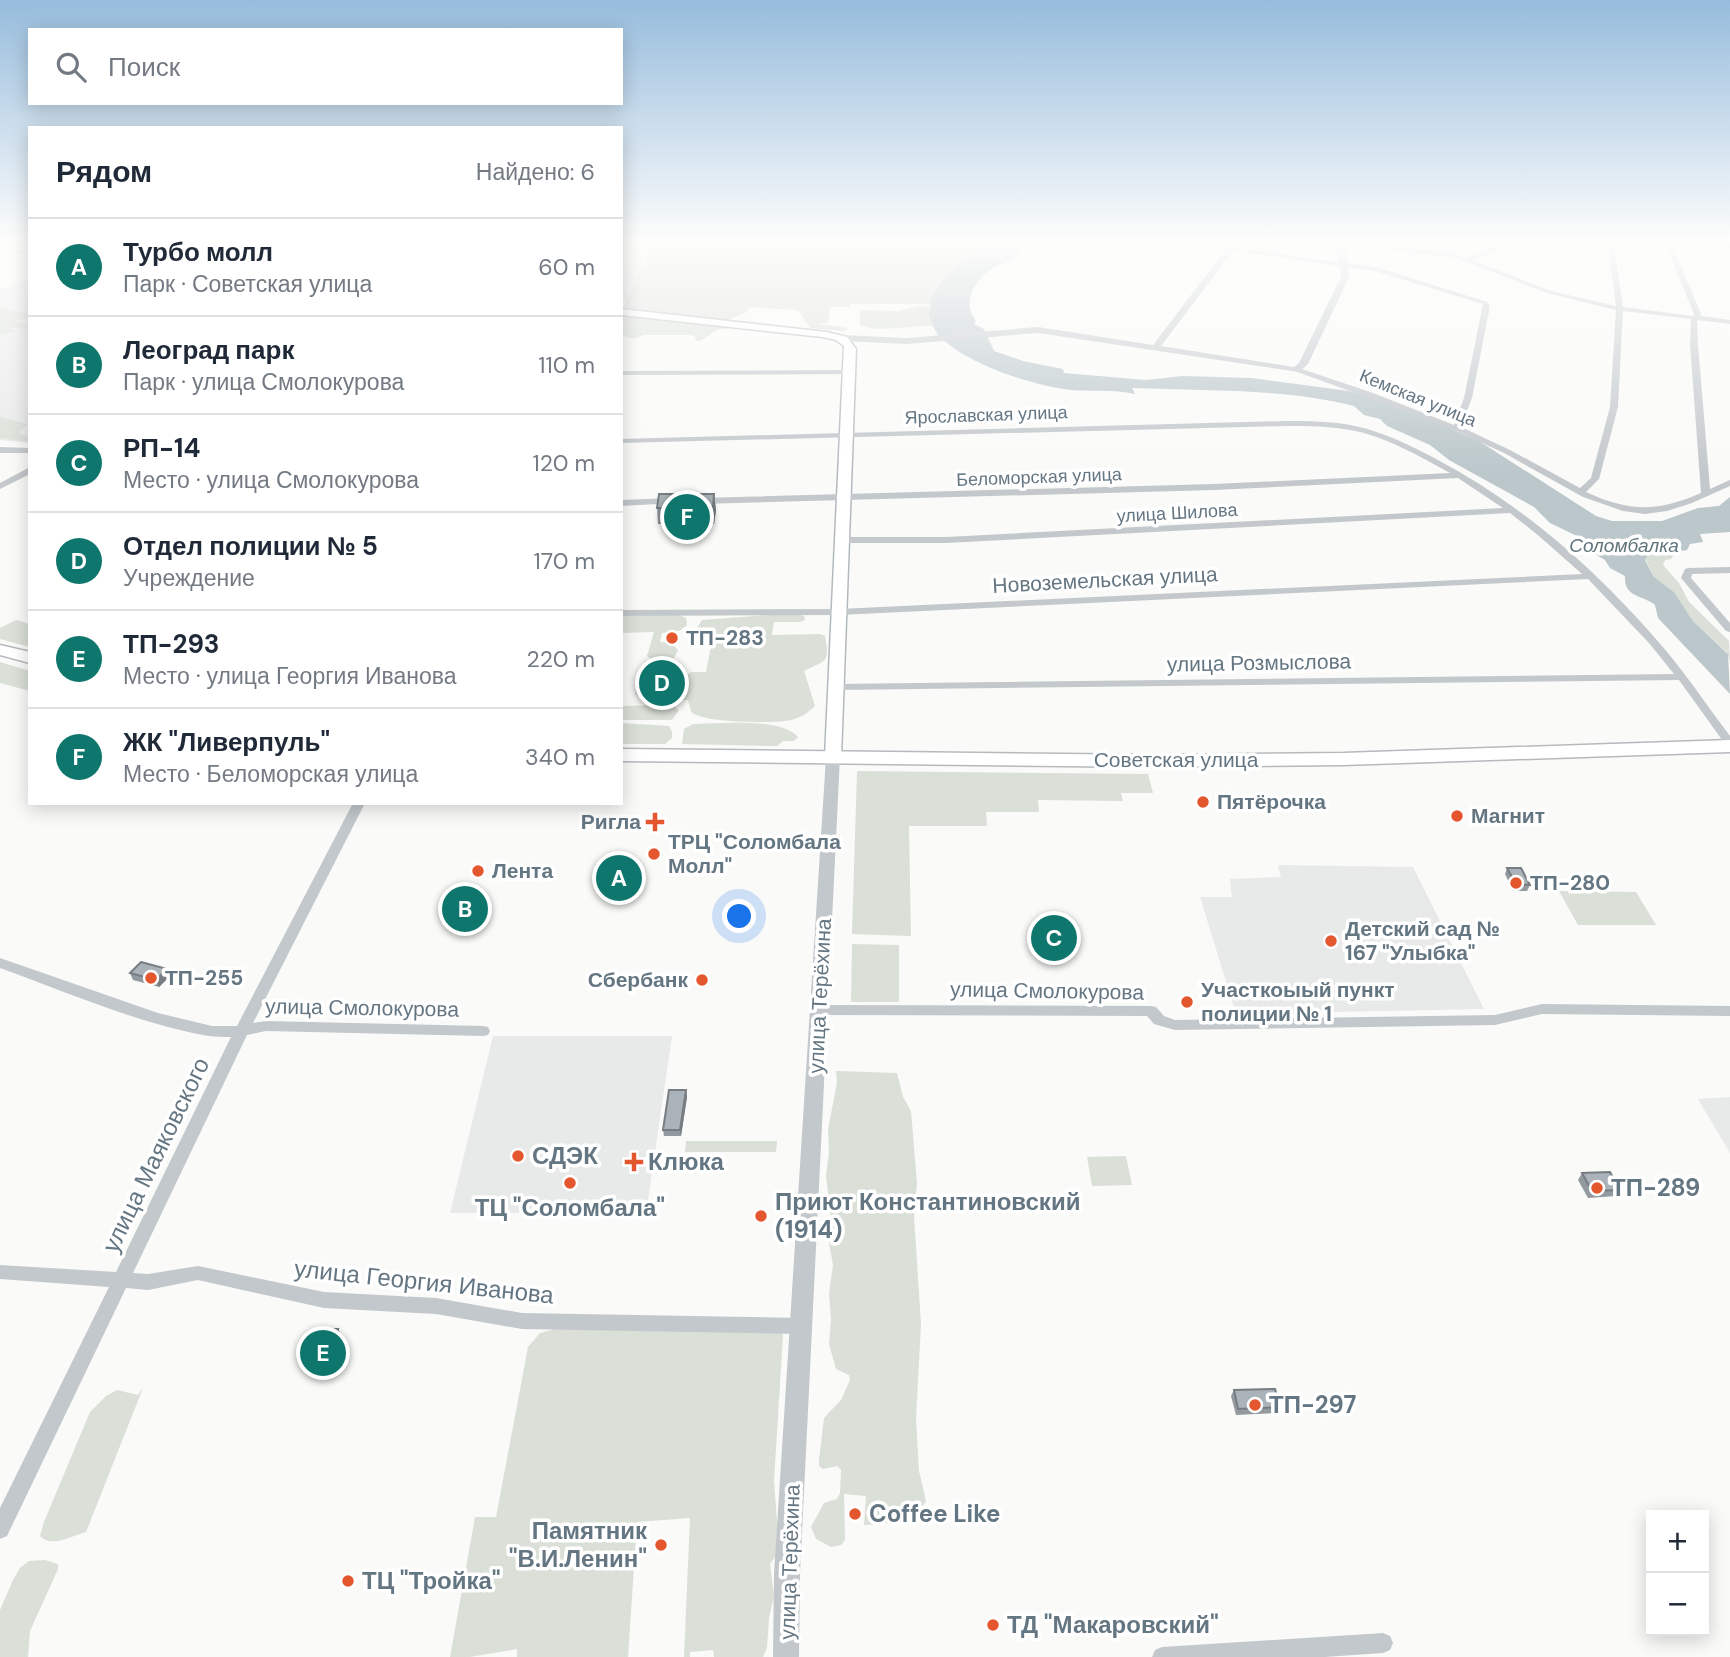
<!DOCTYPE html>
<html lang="ru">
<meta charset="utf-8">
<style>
:root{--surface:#fff;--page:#f2f2f3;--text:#1f2937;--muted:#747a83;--line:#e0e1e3;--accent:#0f766e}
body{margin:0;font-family:"DM Sans",sans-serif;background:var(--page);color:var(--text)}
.controls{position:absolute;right:21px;bottom:21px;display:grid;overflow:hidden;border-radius:0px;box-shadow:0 4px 18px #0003}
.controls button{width:63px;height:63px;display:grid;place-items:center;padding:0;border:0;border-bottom:2px solid var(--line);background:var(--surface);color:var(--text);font:35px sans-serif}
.you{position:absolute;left:740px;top:917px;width:24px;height:24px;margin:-18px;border:5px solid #fff;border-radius:50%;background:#1a73e8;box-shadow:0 0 0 10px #1a73e833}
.badge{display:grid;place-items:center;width:46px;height:46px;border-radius:50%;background:var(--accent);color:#fff;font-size:23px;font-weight:700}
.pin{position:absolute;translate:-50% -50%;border:4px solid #fff;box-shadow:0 2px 7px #0006}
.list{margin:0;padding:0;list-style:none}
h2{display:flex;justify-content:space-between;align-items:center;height:91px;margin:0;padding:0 28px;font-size:30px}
h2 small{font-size:23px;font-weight:400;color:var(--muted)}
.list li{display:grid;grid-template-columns:46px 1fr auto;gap:21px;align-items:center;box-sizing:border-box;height:98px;padding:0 28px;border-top:2px solid var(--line)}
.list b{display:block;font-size:26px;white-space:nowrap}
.list p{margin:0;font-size:23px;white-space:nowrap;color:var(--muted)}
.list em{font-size:23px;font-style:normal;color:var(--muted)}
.icon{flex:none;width:38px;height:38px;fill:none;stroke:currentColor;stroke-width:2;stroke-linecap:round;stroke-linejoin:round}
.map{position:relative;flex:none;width:1730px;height:1657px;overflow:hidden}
.search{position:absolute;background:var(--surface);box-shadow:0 4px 18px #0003;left:28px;top:28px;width:595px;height:77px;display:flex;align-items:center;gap:18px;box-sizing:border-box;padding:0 24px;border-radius:0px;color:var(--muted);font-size:26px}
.panel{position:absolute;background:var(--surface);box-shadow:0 4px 18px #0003;left:28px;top:126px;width:595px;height:679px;border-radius:0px}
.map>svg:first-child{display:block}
.built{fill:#e8e9e9}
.green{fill:#dadfd7}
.water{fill:#bbc7cb}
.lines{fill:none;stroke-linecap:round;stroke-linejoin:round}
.secondary-casing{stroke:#b3babf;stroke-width:3}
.primary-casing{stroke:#b5babe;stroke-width:3}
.minor{fill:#c3c8cc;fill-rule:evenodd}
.tertiary{fill:#c3c8cc;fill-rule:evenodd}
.secondary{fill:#fff;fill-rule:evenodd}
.primary{fill:#fff;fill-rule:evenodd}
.wall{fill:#929a9f}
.shaded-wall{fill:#777d82}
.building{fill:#aab3b9;stroke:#777d82;stroke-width:2}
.poi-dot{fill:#e4572e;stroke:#fff;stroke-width:2.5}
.labels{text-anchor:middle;stroke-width:7;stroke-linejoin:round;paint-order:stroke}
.far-street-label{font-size:18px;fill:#657683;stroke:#fff}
.far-water-label{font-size:19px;font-style:italic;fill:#60757c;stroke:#fff}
.street-label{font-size:21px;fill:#657683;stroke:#fff}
.poi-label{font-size:21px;font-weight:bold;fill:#657683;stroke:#fff;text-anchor:start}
.near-street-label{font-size:24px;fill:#657683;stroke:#fff}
.near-poi-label{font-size:24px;font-weight:bold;fill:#657683;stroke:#fff;text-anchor:start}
</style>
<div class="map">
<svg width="1730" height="1657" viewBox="0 0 1730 1657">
<rect width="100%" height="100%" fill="#fafaf8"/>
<g class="built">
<polygon points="643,240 652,240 628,301 621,301 621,285"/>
<polygon points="28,278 30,279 28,443 0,440 0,290"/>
<polygon points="1278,865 1413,867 1484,1009 1236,1014 1200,897 1232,897 1230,879 1281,877"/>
<polygon points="493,1036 672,1036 646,1213 450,1213"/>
<polygon points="1730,1097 1730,1153 1698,1099"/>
</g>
<g class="green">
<path d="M654 240H984L982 253C961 258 935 284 929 304H850V307H830L828 323 817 324 848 328 844 331 810 328 798 310 749 307 747 310 749 311 728 320 623 308Z"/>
<path d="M919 306 931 307 928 314 934 326C913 324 878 334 860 325V310L898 311Z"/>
<polygon points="0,308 30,314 30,318 10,321 30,324 30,330 11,327 10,329 16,331 0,336"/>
<polygon points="621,315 632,315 736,327 717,330 700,341 696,341 695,336 688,335 643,335 633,339 621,335"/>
<polygon points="0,417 28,424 19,432 24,436 30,435 30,442 0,438"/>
<polygon points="1659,545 1676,552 1671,559 1665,560 1663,565 1679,583 1689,602 1729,641 1730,662 1727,652 1693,621 1674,592 1654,577 1645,558"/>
<path d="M794 613 804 616 805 620 800 622H774L772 635 820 634 825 636C830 663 826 660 804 671L815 706C808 713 800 718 791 720 773 724 703 723 691 712L688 700 644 699 635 694 636 689 680 691 686 685 680 681 682 677 692 672H706L714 631 697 628 702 620Z"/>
<polygon points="679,615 686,618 687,625 679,631 662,633 660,642 671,643 678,650 674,658 651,659 647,656 654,632 621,633 621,616"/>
<polygon points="16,620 30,624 30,647 0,639 0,628"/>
<polygon points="0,662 30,671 30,691 0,683"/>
<polygon points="672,705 679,710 672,720 621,720 621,706"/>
<polygon points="621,723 669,726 672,732 672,738 665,744 621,744"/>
<path d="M693 724C719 724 781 717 798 737L794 741H783L777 746 682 744 684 729Z"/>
<polygon points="857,771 1148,774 1153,793 1121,793 1123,801 1038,800 1039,812 986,812 987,826 909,826 911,936 852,934"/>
<polygon points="1559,891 1636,892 1656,925 1578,925"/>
<polygon points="852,944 899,945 899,1002 851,1002"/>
<polygon points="836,1071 897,1073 903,1097 911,1111 917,1183 914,1216 921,1324 916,1419 919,1471 926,1501 923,1506 908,1502 892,1523 864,1525 866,1496 844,1494 845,1540 841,1545 831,1547 816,1539 811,1527 824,1503 837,1499 840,1493 841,1470 837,1466 823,1469 819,1466 819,1460 824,1418 841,1400 850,1380 849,1375 836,1369 829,1344 831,1319 829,1293 833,1265 829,1243 831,1219 826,1176 829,1152 828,1129 837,1083"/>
<polygon points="686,1141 777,1141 776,1152 685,1152"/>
<polygon points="1126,1156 1132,1185 1092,1186 1087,1157"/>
<polygon points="555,1329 780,1331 783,1335 774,1481 778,1536 776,1556 770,1564 774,1596 769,1618 767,1648 763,1657 714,1657 713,1650 690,1652 690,1657 684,1657 690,1518 637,1522 628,1657 517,1657 517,1649 470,1657 450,1657 475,1517 496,1517 528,1347 540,1333"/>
<path d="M143 1388 86 1532C72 1536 51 1548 40 1536L44 1522 90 1412 106 1396 117 1390 138 1395Z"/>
<polygon points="45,1560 58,1564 58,1569 30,1631 28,1657 0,1657 0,1610 13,1580 20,1568 29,1561"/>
</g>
<path class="water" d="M984 240H1026C1021 248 1018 256 1010 261 1005 264 999 264 994 267 975 280 961 302 976 321L974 324 984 329 994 351 1023 361 1063 369 1064 373 1146 380 1183 376 1252 378 1349 391 1392 404 1479 441 1596 516 1612 521H1662L1698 508 1719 506 1730 497V532L1700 534 1703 542 1690 544 1687 550 1676 552 1658 545 1657 550 1649 553 1645 560 1654 577 1674 592 1693 621 1728 654 1730 694 1658 618 1655 605C1641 594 1624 598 1625 576L1610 568 1605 560 1595 554 1579 537 1550 523 1534 507 1449 460 1430 445 1387 426 1380 419 1364 415 1354 406C1281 388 1205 391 1132 388L1135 394C1114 389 1092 392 1070 390 1031 385 970 365 941 338 934 332 932 322 928 314L931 307 929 304C935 285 961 257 981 254L980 250Z"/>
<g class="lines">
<g class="secondary-casing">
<g id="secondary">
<polygon points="0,243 30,246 30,252 0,249"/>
<polygon points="621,309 827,332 847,337 856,349 841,757 839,761 833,762 825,757 844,346 836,340 822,337 621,315"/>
</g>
</g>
<g class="primary-casing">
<g id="primary">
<polygon points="0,645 30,652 30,663 0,655"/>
<polygon points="1730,740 1730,752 1343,765 1155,767 621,761 621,749 1155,755 1343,753"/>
</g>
</g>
<g class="minor">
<path d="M1158 240H1177L1376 267 1487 302 1490 306 1472 398 1461 427 1510 450 1580 488 1591 478 1610 407 1616 310 1547 293 1453 257 1334 244 1337 242 1454 253 1466 258 1491 249 1489 240H1495L1496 251 1472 260 1551 291 1616 306 1607 240H1613L1623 307 1693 316 1694 314 1664 240H1670L1701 314 1700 316 1730 320V324L1697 320 1698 344 1710 489 1730 480V486L1692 503 1667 511 1645 514 1623 511 1583 497 1504 453 1463 434 1391 406 1292 370 1299 368 1373 393 1454 425 1464 398 1483 304 1375 271ZM1623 311 1691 319 1690 344 1701 493C1658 512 1629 512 1586 492L1599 479 1618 407Z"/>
<polygon points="1701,240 1712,240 1730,245 1730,249"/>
<polygon points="853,370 853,374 850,374 621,375 621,371"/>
<path d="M1285 421C1308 421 1332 421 1355 426 1384 432 1412 446 1438 460 1521 504 1593 567 1655 638 1683 669 1705 703 1730 736V746L1726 745 1720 737 1679 680 836 690 831 687 836 684 1674 674 1649 643 1588 579 839 615 621 616V610L839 609 1582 574 1539 536 1510 513 946 543H843L838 540 843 537H946L1503 508 1458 478 1214 490 700 504 696 501 700 498 1214 484 1450 473C1419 456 1385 436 1350 430 1329 426 1307 426 1285 426L621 443V439Z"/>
<polygon points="0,447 30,448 30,453 0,453"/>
<polygon points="30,467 30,474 0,489 0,483"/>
<polygon points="674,498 677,499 677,503 621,506 621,500"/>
<polygon points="1730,567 1730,573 1692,574 1691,578 1730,623 1730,632 1726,631 1681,578 1685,569 1688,568"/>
<path d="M353 803H365L253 1023 266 1021 483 1026 488 1027 490 1031 488 1035 483 1036 266 1031 247 1035 133 1273 148 1274 198 1266 324 1292 436 1298 522 1313 803 1318 809 1320 812 1326 809 1332 803 1334 522 1329 436 1314 324 1308 198 1280 148 1290 126 1288 7 1536 0 1539V1508L109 1287 0 1279V1265L116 1272 231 1037C210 1038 188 1032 168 1027 111 1012 56 988 0 968V958L158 1013 212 1026H237Z"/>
<polygon points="1542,1004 1730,1006 1730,1016 1542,1014 1495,1025 1175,1030 1154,1024 1147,1016 820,1015 815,1014 813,1010 815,1006 820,1005 1151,1006 1156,1007 1164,1016 1175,1020 1495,1015"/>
<polygon points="1383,1633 1390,1636 1393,1643 1390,1650 1383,1653 1325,1657 1152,1657 1155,1650 1162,1647"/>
</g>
<g class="tertiary">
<path d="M1233 240H1241L1161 346 1294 367 1299 363 1341 277 1340 263 1334 245 1323 240C1347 240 1348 256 1349 277L1308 364 1299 372 1038 333 907 344 842 341 837 338 842 335 907 338 1038 327 1153 345Z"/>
<polygon points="833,753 840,757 800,1574 799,1657 773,1657 774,1574 826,757"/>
</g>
<use href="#secondary" class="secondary"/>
<use href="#primary" class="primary"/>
</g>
<g class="wall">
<polygon points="714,494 716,510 714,524 658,524 657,508"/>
<polygon points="1507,868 1530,885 1527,891 1513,891 1505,874"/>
<polygon points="1038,920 1072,943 1071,950 1041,950 1038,927"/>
<polygon points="130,973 170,976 159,987 133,980"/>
<polygon points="686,1090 687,1097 681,1136 664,1136 663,1130"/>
<polygon points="1582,1173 1620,1190 1616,1196 1588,1198 1578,1180"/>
<polygon points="338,1329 341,1335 329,1372 305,1372 302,1365"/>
<polygon points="1234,1390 1280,1407 1278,1413 1236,1415 1231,1396"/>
</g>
<g class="shaded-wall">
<polygon points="714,494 716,510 714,524 713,507"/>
<polygon points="167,969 170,976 159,987 156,980"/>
<polygon points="686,1090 687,1097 681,1136 680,1130"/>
<polygon points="338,1329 341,1335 329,1372 326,1366"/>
</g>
<g class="building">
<polygon points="659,494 714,494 713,507 657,508"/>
<polygon points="1507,868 1521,868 1530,885 1516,884"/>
<polygon points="1038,920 1068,920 1072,943 1042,943"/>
<polygon points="141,962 167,969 156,980 130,973"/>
<polygon points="669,1090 686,1090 680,1130 663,1130"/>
<polygon points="1610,1172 1620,1190 1592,1191 1582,1173"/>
<polygon points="314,1329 338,1329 326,1366 302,1365"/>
<polygon points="1275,1389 1280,1407 1238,1409 1234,1390"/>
</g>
<linearGradient id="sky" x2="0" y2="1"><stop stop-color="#96bcdc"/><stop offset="0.51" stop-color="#fdfdfc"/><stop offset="1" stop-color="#fdfdfc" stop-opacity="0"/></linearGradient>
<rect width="1730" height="472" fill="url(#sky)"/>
<g class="poi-dot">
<circle cx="672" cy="638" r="7"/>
<circle cx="1203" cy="802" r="7"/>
<circle cx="1457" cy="816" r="7"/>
<path d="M651.5 811.5h7v7h7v7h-7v7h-7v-7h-7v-7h7z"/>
<circle cx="654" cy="854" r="7"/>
<circle cx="478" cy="871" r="7"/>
<circle cx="1516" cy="883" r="7"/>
<circle cx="1331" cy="941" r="7"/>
<circle cx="151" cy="978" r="7"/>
<circle cx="702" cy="980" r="7"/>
<circle cx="1187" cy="1002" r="7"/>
<circle cx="518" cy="1156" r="7"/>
<path d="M630.5 1151.5h7v7h7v7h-7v7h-7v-7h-7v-7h7z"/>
<circle cx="570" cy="1183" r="7"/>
<circle cx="1597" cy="1188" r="7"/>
<circle cx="761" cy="1216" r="7"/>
<circle cx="1255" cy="1405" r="7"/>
<circle cx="855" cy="1514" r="7"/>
<circle cx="661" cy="1545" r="7"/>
<circle cx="348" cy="1581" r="7"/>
<circle cx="993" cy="1625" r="7"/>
</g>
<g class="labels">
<g class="far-street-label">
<text transform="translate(1418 398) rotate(22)" y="6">Кемская улица</text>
<text transform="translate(986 415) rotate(-2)" y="6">Ярославская улица</text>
<text transform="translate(1039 477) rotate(-2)" y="6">Беломорская улица</text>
<text transform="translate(1177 513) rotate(-3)" y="6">улица Шилова</text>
</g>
<g class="far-water-label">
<text x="1624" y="552">Соломбалка</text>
</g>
<g class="street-label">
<text transform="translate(1105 580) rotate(-3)" y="7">Новоземельская улица</text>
<text transform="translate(1259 663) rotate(-1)" y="7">улица Розмыслова</text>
<text x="1176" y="767">Советская улица</text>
<text transform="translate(1047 991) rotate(1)" y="7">улица Смолокурова</text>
<text transform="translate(820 996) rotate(-87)" y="7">улица Терёхина</text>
<text transform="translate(362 1008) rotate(1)" y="7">улица Смолокурова</text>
<text transform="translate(790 1562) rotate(-88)" y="7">улица Терёхина</text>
</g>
<g class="poi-label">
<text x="686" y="645">ТП-283</text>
<text x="1217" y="809">Пятёрочка</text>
<text x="1471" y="823">Магнит</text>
<text x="641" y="829" text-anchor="end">Ригла</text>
<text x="668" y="849">ТРЦ "Соломбала<tspan x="668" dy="24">Молл"</tspan></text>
<text x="492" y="878">Лента</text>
<text x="1530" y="890">ТП-280</text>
<text x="1345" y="936">Детский сад №<tspan x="1345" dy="24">167 "Улыбка"</tspan></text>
<text x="165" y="985">ТП-255</text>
<text x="688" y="987" text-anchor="end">Сбербанк</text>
<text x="1201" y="997">Участкоыый пункт<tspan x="1201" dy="24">полиции № 1</tspan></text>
</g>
<g class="near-street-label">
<text transform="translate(156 1155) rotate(-64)" y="8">улица Маяковского</text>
<text transform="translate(424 1282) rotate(6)" y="8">улица Георгия Иванова</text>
</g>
<g class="near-poi-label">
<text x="532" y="1164">СДЭК</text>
<text x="648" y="1170">Клюка</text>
<text x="1611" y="1196">ТП-289</text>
<text x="775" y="1210">Приют Константиновский<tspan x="775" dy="28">(1914)</tspan></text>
<text x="570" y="1216" text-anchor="middle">ТЦ "Соломбала"</text>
<text x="1269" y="1413">ТП-297</text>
<text x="869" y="1522">Coffee Like</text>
<text x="647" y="1539" text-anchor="end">Памятник<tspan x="647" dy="28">"В.И.Ленин"</tspan></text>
<text x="362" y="1589">ТЦ "Тройка"</text>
<text x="1007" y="1633">ТД "Макаровский"</text>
</g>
</g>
</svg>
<div class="controls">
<button>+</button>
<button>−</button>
</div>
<div class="you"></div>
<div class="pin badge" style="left:619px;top:878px">A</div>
<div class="pin badge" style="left:465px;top:909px">B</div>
<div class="pin badge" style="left:1054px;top:938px">C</div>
<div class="pin badge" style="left:662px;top:683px">D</div>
<div class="pin badge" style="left:323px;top:1353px">E</div>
<div class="pin badge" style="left:687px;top:517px">F</div>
<div class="search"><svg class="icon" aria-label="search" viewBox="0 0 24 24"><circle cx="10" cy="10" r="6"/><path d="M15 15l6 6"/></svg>Поиск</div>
<section class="panel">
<h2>Рядом<small>Найдено: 6</small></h2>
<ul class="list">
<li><span class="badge">A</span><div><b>Турбо молл</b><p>Парк · Советская улица</p></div><em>60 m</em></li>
<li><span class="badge">B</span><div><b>Леоград парк</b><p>Парк · улица Смолокурова</p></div><em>110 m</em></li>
<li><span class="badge">C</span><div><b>РП-14</b><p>Место · улица Смолокурова</p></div><em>120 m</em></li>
<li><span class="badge">D</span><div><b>Отдел полиции № 5</b><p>Учреждение</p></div><em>170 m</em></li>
<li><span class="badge">E</span><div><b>ТП-293</b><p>Место · улица Георгия Иванова</p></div><em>220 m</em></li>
<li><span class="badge">F</span><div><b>ЖК &quot;Ливерпуль&quot;</b><p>Место · Беломорская улица</p></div><em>340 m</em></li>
</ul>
</section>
</div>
